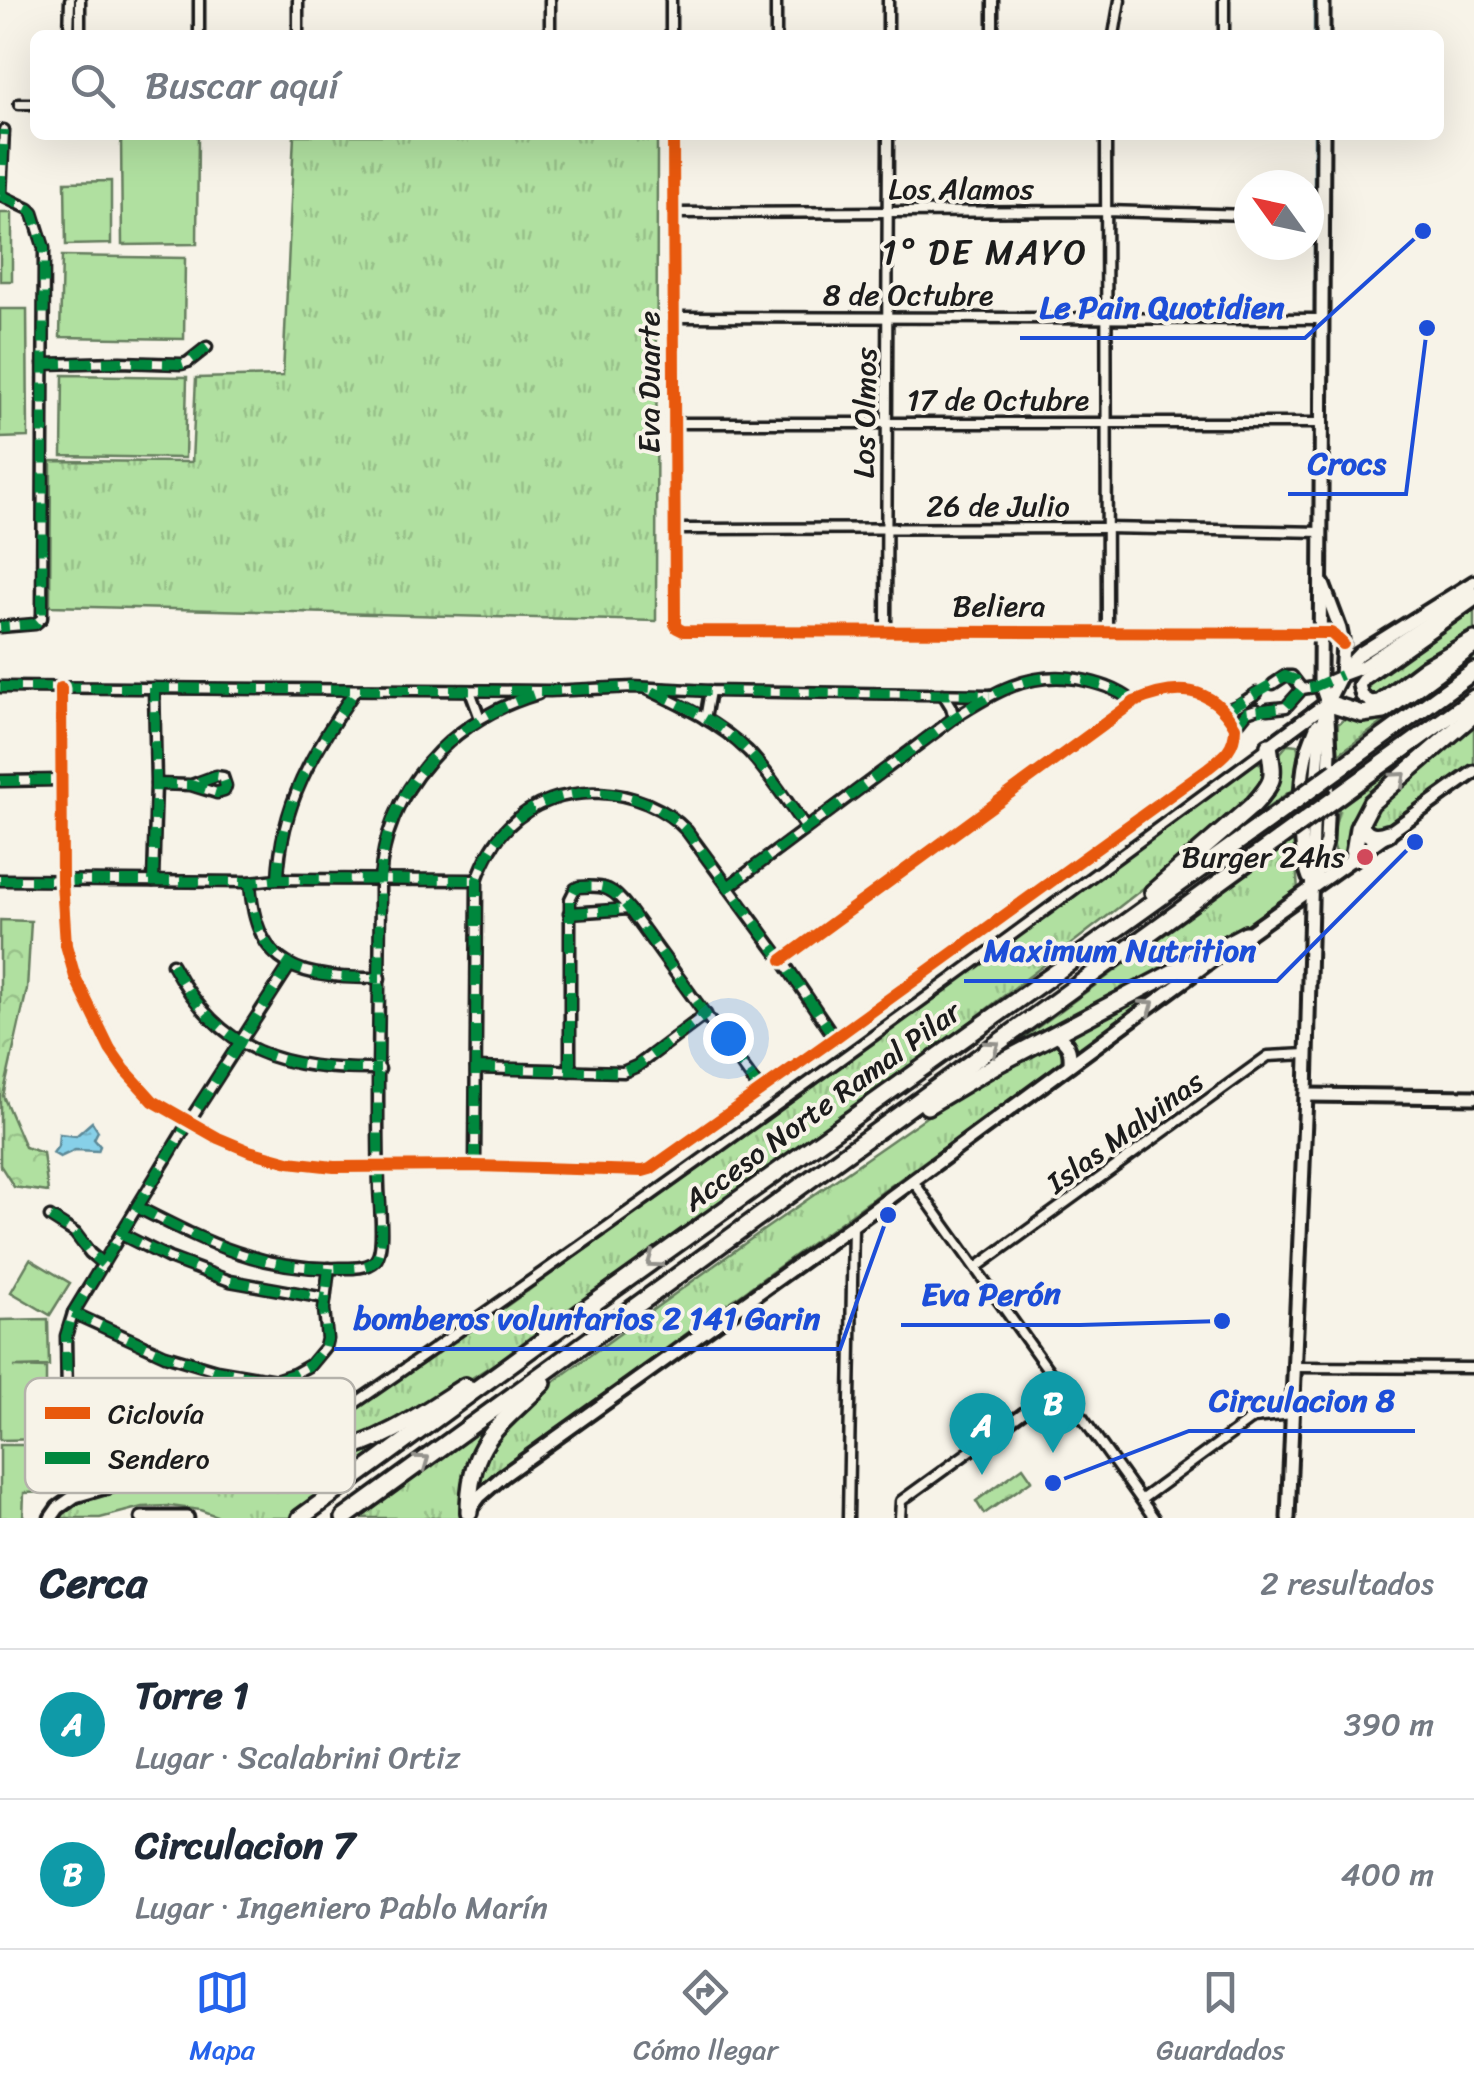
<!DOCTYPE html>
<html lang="es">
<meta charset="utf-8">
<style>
:root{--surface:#fff;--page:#f2f2f3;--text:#1f2937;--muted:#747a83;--line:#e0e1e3;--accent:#2563eb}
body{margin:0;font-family:Sriracha,sans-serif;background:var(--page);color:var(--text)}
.compass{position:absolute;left:1234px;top:170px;width:90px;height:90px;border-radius:50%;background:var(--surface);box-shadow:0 10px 40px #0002;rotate:303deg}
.you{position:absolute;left:728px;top:1038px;width:35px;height:35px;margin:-25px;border:8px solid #fff;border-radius:50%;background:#1a73e8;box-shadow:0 0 0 15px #1a73e833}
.badge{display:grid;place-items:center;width:65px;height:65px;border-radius:50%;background:var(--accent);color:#fff;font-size:32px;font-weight:700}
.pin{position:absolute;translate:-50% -82px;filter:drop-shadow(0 2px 5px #0008)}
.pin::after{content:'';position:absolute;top:52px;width:35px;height:30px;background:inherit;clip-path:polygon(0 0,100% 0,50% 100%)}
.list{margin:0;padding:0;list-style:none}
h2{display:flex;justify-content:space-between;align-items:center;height:130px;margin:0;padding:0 40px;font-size:42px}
h2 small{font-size:32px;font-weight:400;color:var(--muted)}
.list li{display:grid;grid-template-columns:65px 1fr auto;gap:30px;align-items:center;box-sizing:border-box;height:150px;padding:0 40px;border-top:2px solid var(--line)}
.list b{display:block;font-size:38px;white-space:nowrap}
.list p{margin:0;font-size:32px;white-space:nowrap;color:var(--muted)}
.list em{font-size:32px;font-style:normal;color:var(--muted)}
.icon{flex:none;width:55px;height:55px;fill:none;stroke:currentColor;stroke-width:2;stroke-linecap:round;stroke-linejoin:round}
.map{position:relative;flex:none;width:1474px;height:1518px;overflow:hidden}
.search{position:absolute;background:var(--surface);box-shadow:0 10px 40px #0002;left:30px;right:30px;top:30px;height:110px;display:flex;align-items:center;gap:25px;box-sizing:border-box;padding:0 35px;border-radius:15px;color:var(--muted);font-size:38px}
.sheet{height:430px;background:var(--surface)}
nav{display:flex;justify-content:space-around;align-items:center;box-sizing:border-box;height:140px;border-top:2px solid var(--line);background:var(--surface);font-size:28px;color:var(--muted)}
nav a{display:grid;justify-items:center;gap:5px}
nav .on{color:var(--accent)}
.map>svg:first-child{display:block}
.grass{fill:url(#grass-tufts);stroke:#667e5e;stroke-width:2.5}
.forest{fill:url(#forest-crowns);stroke:#667e5e;stroke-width:2.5}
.pitch{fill:#b0e0a0;stroke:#667e5e;stroke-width:2.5}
.water{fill:url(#water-ripples);stroke:#5c8896;stroke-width:2.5}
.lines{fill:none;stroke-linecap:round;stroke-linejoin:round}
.stream{stroke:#5c8896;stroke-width:2.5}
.street-casing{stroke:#1c1c1c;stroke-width:15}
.secondary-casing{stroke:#1c1c1c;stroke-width:19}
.highway-casing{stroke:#1c1c1c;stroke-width:22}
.street{stroke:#f7f3e8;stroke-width:8}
.secondary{stroke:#f7f3e8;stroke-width:11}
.highway{stroke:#f7f3e8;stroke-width:15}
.highway-bridge-casing{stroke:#1c1c1c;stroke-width:22;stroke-linecap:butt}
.highway-bridge{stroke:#f7f3e8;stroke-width:15}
.quiet{stroke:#00873e;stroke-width:10;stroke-dasharray:20 10;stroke-linecap:butt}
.cycleway-casing{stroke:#f7f3e8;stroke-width:19}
.cycleway{stroke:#e8590c;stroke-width:12}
.oneway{stroke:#94928c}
.poi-dot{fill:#d1495b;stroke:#f7f3e8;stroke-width:4}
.labels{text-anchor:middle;stroke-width:8;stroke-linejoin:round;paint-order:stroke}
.street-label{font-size:30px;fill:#1c1c1c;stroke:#f7f3e8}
.poi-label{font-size:30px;fill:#1c1c1c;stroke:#f7f3e8;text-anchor:end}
.quarter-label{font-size:35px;letter-spacing:2.5px;fill:#1c1c1c;stroke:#f7f3e8}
.key{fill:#f7f3e8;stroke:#b5b2ab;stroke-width:2.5}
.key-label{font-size:28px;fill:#1c1c1c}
.leader{fill:none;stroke:#1d4ed8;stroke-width:4}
.callout-dot{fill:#1d4ed8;stroke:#f7f3e8;stroke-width:4}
.callout-label{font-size:32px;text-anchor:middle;font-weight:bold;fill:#1d4ed8;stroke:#f7f3e8;stroke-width:8;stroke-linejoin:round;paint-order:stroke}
</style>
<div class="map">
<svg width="1474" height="1518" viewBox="0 0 1474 1518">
<defs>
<pattern id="grass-tufts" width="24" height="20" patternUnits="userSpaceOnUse" patternTransform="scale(2.5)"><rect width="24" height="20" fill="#b0e0a0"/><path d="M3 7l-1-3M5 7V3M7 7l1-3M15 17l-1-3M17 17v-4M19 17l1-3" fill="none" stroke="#97c089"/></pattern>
<pattern id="forest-crowns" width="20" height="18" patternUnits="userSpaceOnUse" patternTransform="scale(2.5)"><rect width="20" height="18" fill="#b0e0a0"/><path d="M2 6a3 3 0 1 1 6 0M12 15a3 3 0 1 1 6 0" fill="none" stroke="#97c089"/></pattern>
<pattern id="water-ripples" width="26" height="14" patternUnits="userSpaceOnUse" patternTransform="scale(2.5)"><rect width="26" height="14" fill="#87d0e8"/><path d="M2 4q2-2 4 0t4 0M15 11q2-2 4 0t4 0" fill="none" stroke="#74b2c6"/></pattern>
</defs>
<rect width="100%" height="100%" fill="#f7f3e8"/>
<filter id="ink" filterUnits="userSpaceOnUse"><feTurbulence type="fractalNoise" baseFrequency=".01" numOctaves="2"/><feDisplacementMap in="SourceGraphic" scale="20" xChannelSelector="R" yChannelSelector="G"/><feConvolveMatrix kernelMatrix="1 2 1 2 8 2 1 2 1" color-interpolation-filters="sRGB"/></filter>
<g filter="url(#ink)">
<g class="grass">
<polygon points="294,135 657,135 656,621 50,606 51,461 192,462 196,378 283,376"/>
<polygon points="1474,607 1474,631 1415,667 1375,697 1367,695 1365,683 1369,679"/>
<polygon points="1474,649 1474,658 1337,755 1338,724 1346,718 1363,723 1375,720"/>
<path d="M1458 721 1396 775 1347 851 1342 855 1337 854C1329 840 1336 823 1339 808Z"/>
<polygon points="1474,721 1474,764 1389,825 1374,830 1367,822 1375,807"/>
<polygon points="1288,744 1297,745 1298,749 1297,786 1176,876 1263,800 1277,757"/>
<polygon points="1257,762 1268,767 1269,776 1232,819 1114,911 966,1025 555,1325 453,1390 357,1442 325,1450 242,1453 351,1410 494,1315 891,1031 1248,765"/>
<polygon points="1294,840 1298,890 1221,943 1001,1056 1004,1052"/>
<polygon points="1162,989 1078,1051 1070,1036"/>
<path d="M1053 1045H1059C1065 1051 1065 1055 1062 1062L675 1342 472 1494 478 1460 515 1416 557 1379 755 1236 926 1117 979 1084Z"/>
<polygon points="505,1413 464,1488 461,1518 359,1518"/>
<polygon points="414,1426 293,1518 222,1518 200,1510 170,1506 142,1507 100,1518 58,1518 68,1508 83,1499 192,1466 303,1461"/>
</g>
<g class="forest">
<polygon points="0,920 31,921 27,989 3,1096 25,1147 43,1153 48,1192 14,1187 0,1165"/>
<polygon points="1023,1467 1032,1480 984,1514 976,1501"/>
</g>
<g class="pitch">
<polygon points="121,135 198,135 197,244 122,245"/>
<polygon points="111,181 111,244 66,245 65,182"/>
<rect x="0" y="213" width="12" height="68"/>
<polygon points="62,256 185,258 184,339 60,337"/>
<polygon points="0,309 27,309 28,437 0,438"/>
<polygon points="63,375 187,377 185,458 62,456"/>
<polygon points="30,1259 70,1283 50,1315 11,1292"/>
<polygon points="48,1319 49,1366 14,1367 46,1368 46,1439 0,1440 0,1320"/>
<polygon points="0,1445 47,1445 48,1492 24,1493 23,1518 0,1518"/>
</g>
<polygon class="water" points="92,1122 98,1131 94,1139 100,1146 98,1151 75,1150 60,1157 53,1153 58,1146 59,1134 76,1136"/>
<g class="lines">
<g class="stream">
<polyline points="1314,35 1314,0"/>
<polyline points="1314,316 1314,135"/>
<polyline points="1313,622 1314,324"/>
</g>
<g class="street-casing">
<g id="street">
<polyline points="776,0 776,35"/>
<polyline points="993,0 993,35"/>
<polyline points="1224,0 1224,35"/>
<polyline points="69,35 70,0"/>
<polyline points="80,35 80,0"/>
<polyline points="199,35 199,0"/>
<polyline points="298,35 298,0"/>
<polyline points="550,35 550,0"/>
<polyline points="671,35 671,0"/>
<polyline points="888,35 888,0"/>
<polyline points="1114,35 1120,0"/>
<polyline points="19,104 35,104"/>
<polyline points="673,135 675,624 677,628 683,631 1107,631 1321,634"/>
<polyline points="1106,135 1107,631"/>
<polyline points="0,195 29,209 33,213 44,248 42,618 35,624 0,627"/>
<polyline points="1,195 4,130"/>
<polyline points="673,213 1106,211 1249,215"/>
<polyline points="674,317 1323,319"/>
<polyline points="43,364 120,362 182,364 188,362 207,347"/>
<polyline points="673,423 1323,423"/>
<polyline points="675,529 1105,528 1322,532"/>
<polyline points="886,631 888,135"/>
<polyline points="1273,684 1285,676 1292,676 1302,689"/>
<polyline points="0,687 550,691 633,687 710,691 990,695"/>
<path d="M61 688 62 882 66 945 75 977 110 1049 124 1069 153 1101 218 1138 249 1151 289 1162 334 1167 475 1166 643 1171 650 1169 835 1038 1208 768C1224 756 1235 748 1235 727 1211 684 1175 684 1134 702L782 960"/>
<path d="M647 689C683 706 719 723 748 751 770 774 787 802 805 827"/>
<polyline points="470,691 480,718"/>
<polyline points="943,694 951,707 954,718"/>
<polyline points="1268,709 1286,707 1302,689 1314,687 1341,675"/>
<polyline points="1225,711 1239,705 1257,693"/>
<polyline points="705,719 710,691"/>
<polyline points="1235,727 1247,712 1256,709"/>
<polyline points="0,781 60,780"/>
<polyline points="156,784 191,785 217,793 224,791 226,786 223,777 216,776 191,785"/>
<path d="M278 879C281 802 313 753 355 691"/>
<polyline points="0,880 250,882 278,879 477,880"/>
<polyline points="153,881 156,784 154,688"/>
<path d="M250 882C255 972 303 978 380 978"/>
<path d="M728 887 954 718C992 693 1029 671 1077 679 1098 683 1116 688 1134 702"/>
<polyline points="569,913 629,909"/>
<path d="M172 964C221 1055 283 1070 380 1069"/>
<polyline points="290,965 188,1123 73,1313 66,1336 67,1400 75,1411 80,1414 161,1413 189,1408 294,1374 310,1365 325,1347 327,1339 324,1309 329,1268"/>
<polyline points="476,1068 623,1072 637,1066 706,1014"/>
<path d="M570 1071V899L575 889 579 887C606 885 613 888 629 909L760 1090"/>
<path d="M475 1166 477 880C484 860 494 841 509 826 556 778 643 784 687 831L782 960 835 1038"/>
<polyline points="913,1181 1154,1518"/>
<path d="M137 1207C204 1241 261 1271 339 1268 350 1268 367 1269 375 1261 386 1250 379 1202 379 1186 376 1084 380 982 380 881 385 789 452 719 538 694"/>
<polyline points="50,1217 75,1233 90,1253 103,1264"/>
<polyline points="121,1234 169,1258 230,1281 325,1298"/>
<polyline points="977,1267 1268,1056 1307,1054"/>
<polyline points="73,1313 165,1355 216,1370 276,1380"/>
<polyline points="1294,1367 1474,1368"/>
<path d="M231 1452C268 1442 304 1434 338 1415 653 1198 962 973 1269 746"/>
<polyline points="1142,1499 1253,1418 1292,1414"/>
<polyline points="848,1518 853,1225"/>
<polyline points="900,1518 901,1501 1060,1386"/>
</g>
</g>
<g class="secondary-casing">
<g id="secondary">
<polyline points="1323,0 1323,35"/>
<polyline points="1474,600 1364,678 1359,685 1362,696 1371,702 1379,701 1425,666 1474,638"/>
<polyline points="1342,672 1359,654 1474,582"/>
<polyline points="1341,675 1360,668 1473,593"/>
<polyline points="1269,746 1327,703"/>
<path d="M1309 878C1298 850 1299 786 1306 756 1308 746 1313 735 1317 725"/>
<polyline points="1315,878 1326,841 1330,751 1327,703 1320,683 1323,135"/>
<polyline points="1242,938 1474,772"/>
<path d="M1056 1034C1068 1043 1071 1049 1070 1064"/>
<polyline points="1306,1095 1474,1097"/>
<polyline points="471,1508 480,1496 503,1476 853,1225 1219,955"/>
<polyline points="51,1518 58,1508 75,1496 191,1462"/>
<polyline points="142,1518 187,1518"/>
<polyline points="1288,1518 1306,1095 1313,827 1320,734 1327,703 1341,675 1343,644 1340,629 1323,584"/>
</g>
</g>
<g class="highway-casing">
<g id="highway">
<polyline points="1327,703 1362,714 1384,711 1474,645"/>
<polyline points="1336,771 1474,671"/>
<polyline points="1337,797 1474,698"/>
<path d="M1360 824C1366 836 1376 838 1388 833"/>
<polyline points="1353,858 1358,828 1371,803 1474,714"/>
<path d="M1153 892 1254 804C1276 780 1274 777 1269 746"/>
<polyline points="927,1106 994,1066 1246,934"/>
<path d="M191 1462C204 1461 217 1458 230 1457 264 1456 298 1460 332 1453 381 1443 423 1413 465 1386"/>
<path d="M469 1512C469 1442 496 1429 543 1383"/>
<polyline points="300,1518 590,1306 1284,809"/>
<polyline points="344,1518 1279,839"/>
</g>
</g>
<use href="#street" class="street"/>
<use href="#secondary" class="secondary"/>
<use href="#highway" class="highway"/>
<g class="highway-bridge-casing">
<g id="highway-bridge">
<polyline points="1284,809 1336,771"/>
<polyline points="1279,839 1337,797"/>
</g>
</g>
<use href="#highway-bridge" class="highway-bridge"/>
<g class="quiet">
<polyline points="0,195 29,209 33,213 44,248 42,618 35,624 0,627"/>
<polyline points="1,195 4,130"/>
<polyline points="43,364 120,362 182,364 188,362 207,347"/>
<polyline points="0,687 550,691 633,687 710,691 990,695"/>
<path d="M652 691C678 703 706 716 729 734 761 760 782 795 805 827"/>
<polyline points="1227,710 1285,676 1296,680 1302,689"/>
<polyline points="1235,727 1247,712 1286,707 1302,689 1314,687 1341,675"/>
<polyline points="0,781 60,780"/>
<polyline points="156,784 191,785 217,793 224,791 226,786 223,777 216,776 191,785"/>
<path d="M278 879C281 802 313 753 355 691"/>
<polyline points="0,880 250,882 278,879 477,880"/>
<polyline points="153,881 156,784 154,688"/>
<path d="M250 882C255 972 303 978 380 978"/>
<path d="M728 887 954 718C992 693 1029 671 1077 679 1098 683 1116 688 1134 702"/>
<polyline points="569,913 629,909"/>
<path d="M172 964C221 1055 283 1070 380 1069"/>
<polyline points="290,965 188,1123 73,1313 66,1336 67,1400 75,1411 80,1414 161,1413 189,1408 294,1374 310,1365 325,1347 327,1339 324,1309 329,1268"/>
<polyline points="476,1068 623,1072 637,1066 706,1014"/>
<path d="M570 1071V899L575 889 579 887C606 885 613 888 629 909L760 1090"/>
<path d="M475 1166 477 880C484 860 494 841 509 826 556 778 643 784 687 831L782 960 835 1038"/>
<path d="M137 1207C204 1241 261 1271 339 1268 350 1268 367 1269 375 1261 386 1250 379 1202 379 1186 376 1084 380 982 380 881 385 787 448 725 533 695"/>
<polyline points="50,1217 75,1233 90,1253 103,1264"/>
<polyline points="121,1234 169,1258 230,1281 325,1298"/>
<polyline points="73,1313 165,1355 216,1370 271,1380"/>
</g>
<g class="cycleway-casing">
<g id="cycleway">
<polyline points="673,135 675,624 677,628 683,631 1331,633 1343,644"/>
<path d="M61 688 62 882 66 945 75 977 110 1049 124 1069 153 1101 218 1138 249 1151 289 1162 334 1167 475 1166 643 1171 650 1169 835 1038 1208 768C1224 756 1235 748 1235 727 1211 684 1175 684 1134 702L782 960"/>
</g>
</g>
<use href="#cycleway" class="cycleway"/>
</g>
<defs><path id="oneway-chevron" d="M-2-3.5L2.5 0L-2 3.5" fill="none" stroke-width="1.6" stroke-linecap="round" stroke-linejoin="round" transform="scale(2.5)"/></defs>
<g class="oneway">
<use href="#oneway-chevron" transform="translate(1400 778) rotate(-41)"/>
<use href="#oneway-chevron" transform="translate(1148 1006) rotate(-36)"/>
<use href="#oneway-chevron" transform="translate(993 1047) rotate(-36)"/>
<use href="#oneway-chevron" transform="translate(653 1261) rotate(144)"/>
<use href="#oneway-chevron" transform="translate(423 1461) rotate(-36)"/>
</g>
</g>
<circle class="poi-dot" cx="1365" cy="857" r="10"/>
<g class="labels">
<g class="street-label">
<text x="961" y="199">Los Alamos</text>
<text x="908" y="305">8 de Octubre</text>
<text transform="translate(649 382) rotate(-90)" y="10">Eva Duarte</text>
<text x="998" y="410">17 de Octubre</text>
<text transform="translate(865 413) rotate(-89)" y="10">Los Olmos</text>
<text x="998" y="516">26 de Julio</text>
<text x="999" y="616">Beliera</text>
<text transform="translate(822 1106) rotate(-36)" y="10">Acceso Norte Ramal Pilar</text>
<text transform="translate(1125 1132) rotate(-36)" y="10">Islas Malvinas</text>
</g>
<g class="poi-label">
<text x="1345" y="867">Burger 24hs</text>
</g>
<g class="quarter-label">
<text x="985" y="264">1° DE MAYO</text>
</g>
</g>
<rect x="25" y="1378" width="330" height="115" rx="15" class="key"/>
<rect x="45" y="1407" width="45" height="12" fill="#e8590c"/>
<rect x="45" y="1452" width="45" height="12" fill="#00873e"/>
<g class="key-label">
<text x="108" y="1423">Ciclovía</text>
<text x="108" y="1468">Sendero</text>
</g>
<path class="leader" d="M1423 231L1305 338H1020M1427 328L1406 494H1288M1415 842L1277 981H964M1222 1321L1080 1325H901M888 1215L840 1349H334M1053 1483L1189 1431H1415"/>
<g class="callout-dot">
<circle cx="1423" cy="231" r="10"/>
<circle cx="1427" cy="328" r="10"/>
<circle cx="1415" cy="842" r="10"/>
<circle cx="1222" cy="1321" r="10"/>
<circle cx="888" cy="1215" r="10"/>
<circle cx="1053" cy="1483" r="10"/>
</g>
<g class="callout-label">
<text x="1162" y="318">Le Pain Quotidien</text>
<text x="1347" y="474">Crocs</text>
<text x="1120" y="961">Maximum Nutrition</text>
<text x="991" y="1305">Eva Perón</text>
<text x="587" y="1329">bomberos voluntarios 2 141 Garin</text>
<text x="1302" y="1411">Circulacion 8</text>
</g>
</svg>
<svg class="compass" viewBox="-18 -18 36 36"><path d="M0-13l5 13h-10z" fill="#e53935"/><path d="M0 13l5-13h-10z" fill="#747a83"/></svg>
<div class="you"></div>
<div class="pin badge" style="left:982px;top:1475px;background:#0f9aa8">A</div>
<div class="pin badge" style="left:1053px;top:1453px;background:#0f9aa8">B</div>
<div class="search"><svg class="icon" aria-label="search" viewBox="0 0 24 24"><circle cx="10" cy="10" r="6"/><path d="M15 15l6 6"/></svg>Buscar aquí</div>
</div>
<section class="sheet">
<h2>Cerca<small>2 resultados</small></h2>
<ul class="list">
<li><span class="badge" style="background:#0f9aa8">A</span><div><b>Torre 1</b><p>Lugar · Scalabrini Ortiz</p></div><em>390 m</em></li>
<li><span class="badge" style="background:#0f9aa8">B</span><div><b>Circulacion 7</b><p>Lugar · Ingeniero Pablo Marín</p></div><em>400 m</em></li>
</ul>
</section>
<nav>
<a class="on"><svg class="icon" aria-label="map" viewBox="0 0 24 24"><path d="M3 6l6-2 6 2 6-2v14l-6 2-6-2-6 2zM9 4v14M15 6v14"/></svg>Mapa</a>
<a><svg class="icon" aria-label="directions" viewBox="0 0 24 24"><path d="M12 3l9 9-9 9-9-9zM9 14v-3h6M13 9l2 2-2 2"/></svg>Cómo llegar</a>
<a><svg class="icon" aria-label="saved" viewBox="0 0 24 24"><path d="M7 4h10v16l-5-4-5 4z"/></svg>Guardados</a>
</nav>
